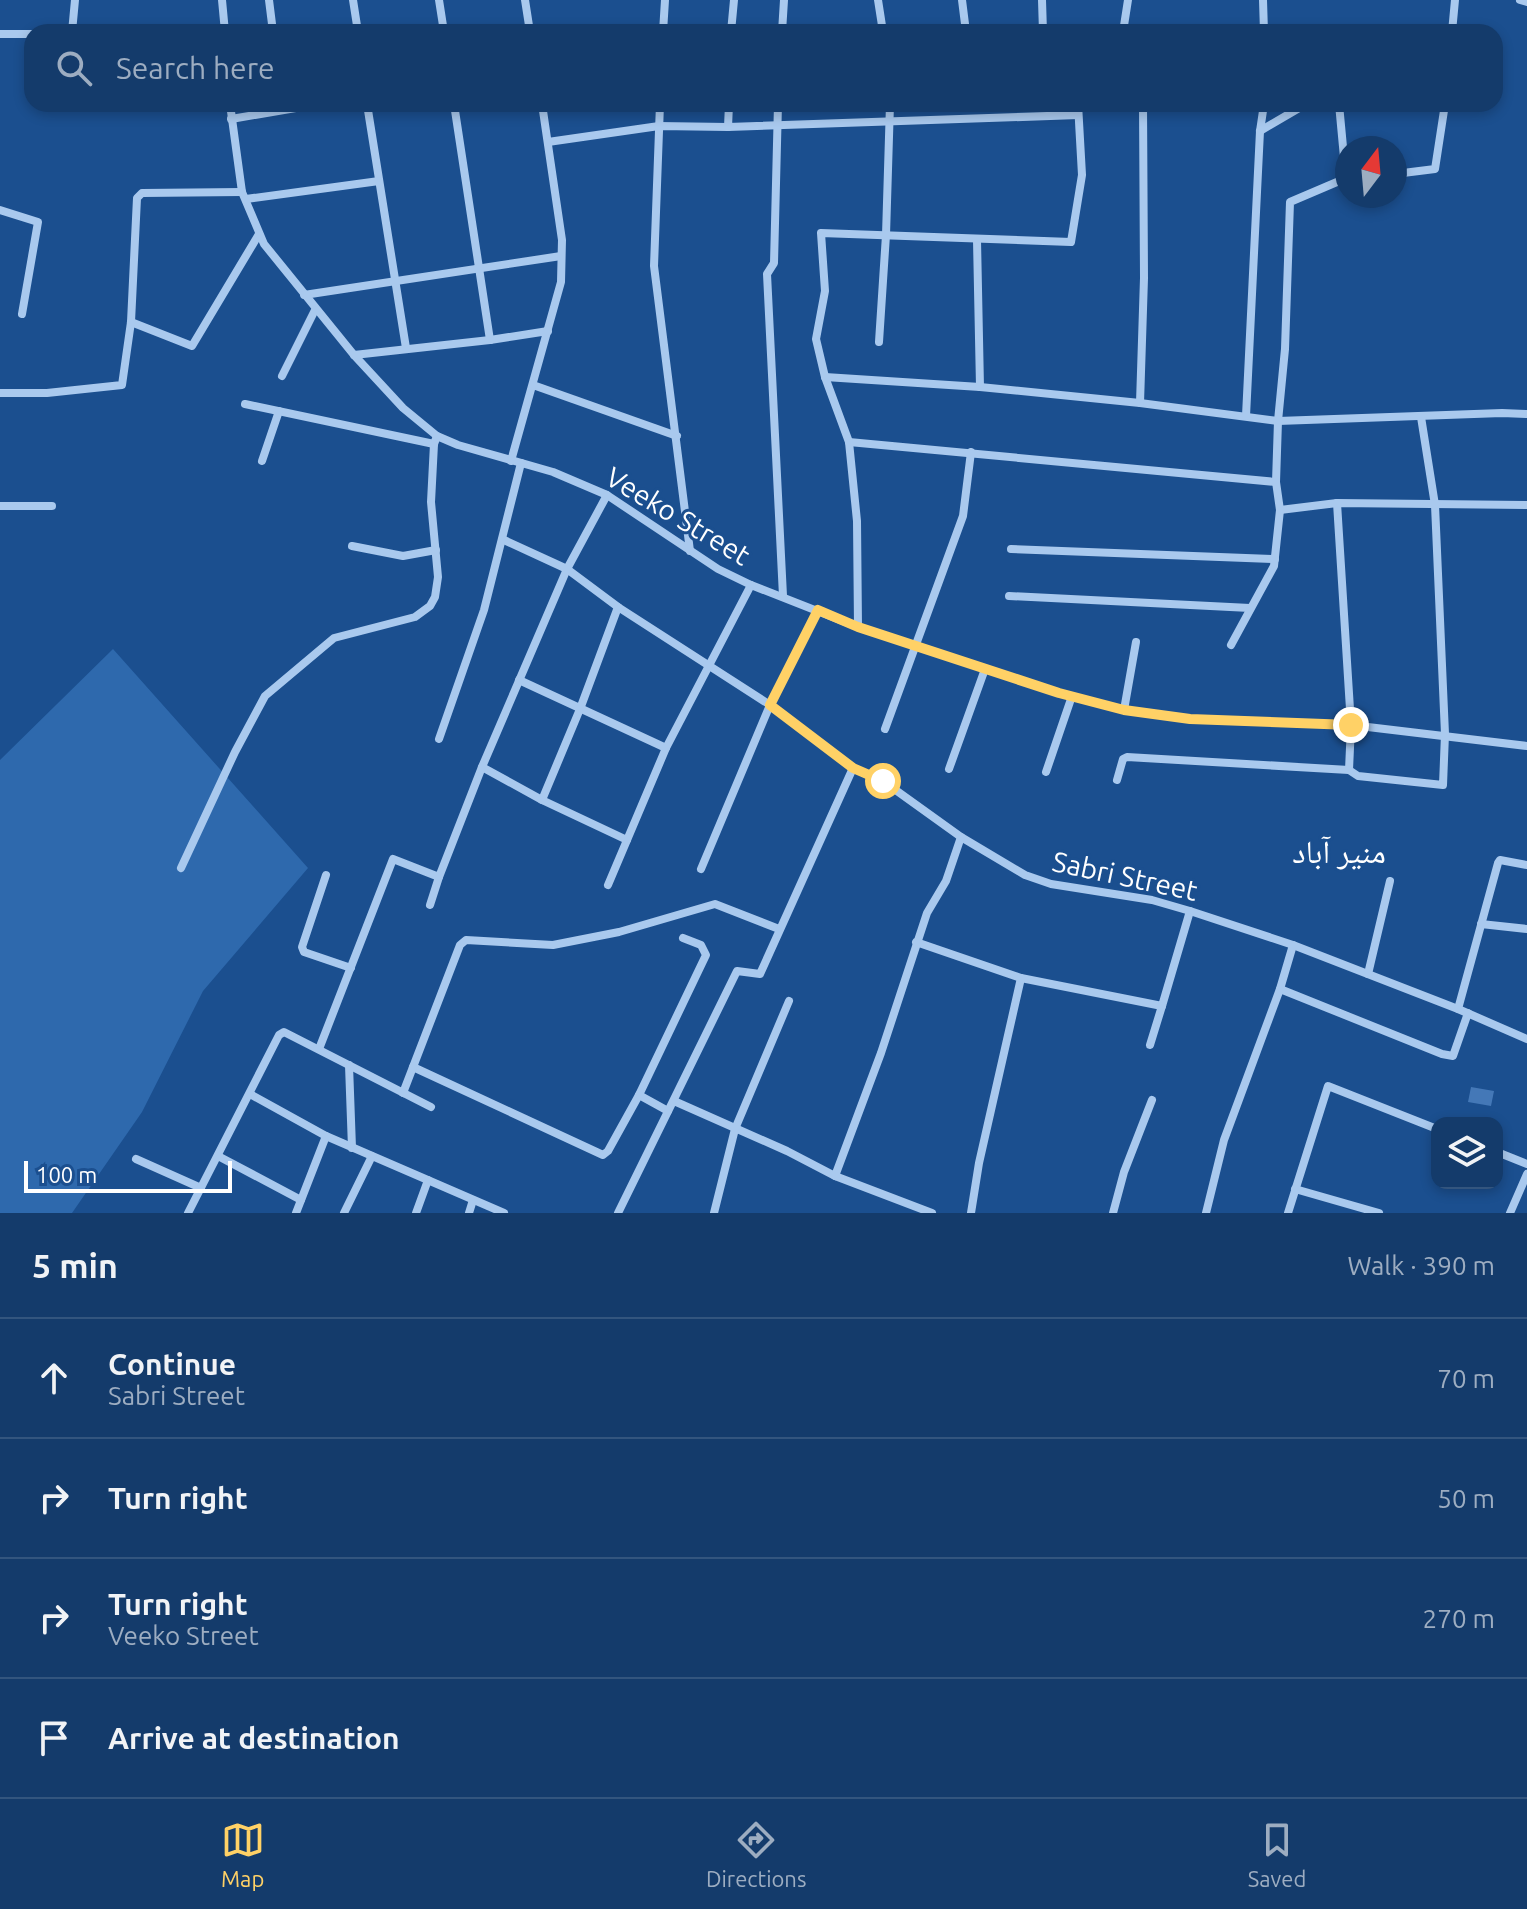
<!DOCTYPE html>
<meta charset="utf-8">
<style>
:root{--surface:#143b6b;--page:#1d4271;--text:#f1f3f6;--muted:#9dadc1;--line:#33557e;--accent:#ffd166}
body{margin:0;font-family:Ubuntu,"Noto Naskh Arabic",sans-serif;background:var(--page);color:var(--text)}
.controls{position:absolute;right:24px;bottom:24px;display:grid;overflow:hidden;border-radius:16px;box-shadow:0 4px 12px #0003}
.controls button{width:72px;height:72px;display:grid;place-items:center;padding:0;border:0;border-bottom:2px solid var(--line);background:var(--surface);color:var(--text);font:40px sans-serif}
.compass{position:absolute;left:1335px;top:136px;width:72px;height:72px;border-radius:50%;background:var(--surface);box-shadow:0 4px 12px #0003;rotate:16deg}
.scale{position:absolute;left:24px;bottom:20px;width:208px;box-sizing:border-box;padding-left:8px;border:4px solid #fff;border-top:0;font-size:22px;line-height:28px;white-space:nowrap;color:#fff;-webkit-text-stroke:6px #1b4f8f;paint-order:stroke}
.stop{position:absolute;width:24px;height:24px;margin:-18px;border:6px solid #ffd166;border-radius:50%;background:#fff}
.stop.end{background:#ffd166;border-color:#fff;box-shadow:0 2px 8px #0008}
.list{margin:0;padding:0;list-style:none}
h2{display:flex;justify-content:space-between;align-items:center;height:104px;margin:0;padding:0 32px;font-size:34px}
h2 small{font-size:26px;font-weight:400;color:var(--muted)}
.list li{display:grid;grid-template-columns:52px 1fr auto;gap:24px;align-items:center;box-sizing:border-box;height:120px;padding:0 32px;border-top:2px solid var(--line)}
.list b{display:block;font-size:30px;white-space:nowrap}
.list p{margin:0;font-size:26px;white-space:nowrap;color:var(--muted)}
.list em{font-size:26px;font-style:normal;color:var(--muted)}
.icon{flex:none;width:44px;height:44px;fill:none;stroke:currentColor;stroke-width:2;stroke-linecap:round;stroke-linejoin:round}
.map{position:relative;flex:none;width:1527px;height:1213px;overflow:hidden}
.search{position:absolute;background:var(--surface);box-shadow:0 4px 12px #0003;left:24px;right:24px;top:24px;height:88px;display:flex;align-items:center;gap:20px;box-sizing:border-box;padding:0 28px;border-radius:24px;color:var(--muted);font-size:30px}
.sheet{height:584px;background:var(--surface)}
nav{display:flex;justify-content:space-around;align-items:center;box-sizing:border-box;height:112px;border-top:2px solid var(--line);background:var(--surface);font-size:22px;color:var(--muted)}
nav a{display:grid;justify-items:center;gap:4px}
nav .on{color:var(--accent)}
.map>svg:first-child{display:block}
.green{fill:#2e69ad}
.building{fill:#4478b7}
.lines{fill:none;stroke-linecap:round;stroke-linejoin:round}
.street{stroke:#a9c9ee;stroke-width:8}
.route{stroke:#ffd166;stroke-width:10}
.labels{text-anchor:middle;stroke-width:6;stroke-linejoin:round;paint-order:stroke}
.street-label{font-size:28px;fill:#fff;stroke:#1b4f8f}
.quarter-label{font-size:32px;fill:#fff;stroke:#1b4f8f}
</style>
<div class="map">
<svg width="1527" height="1213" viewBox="0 0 1527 1213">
<rect width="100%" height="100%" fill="#1b4f8f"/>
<polygon class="green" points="113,649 308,868 203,991 142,1112 72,1213 0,1213 0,760"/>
<polygon class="building" points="1471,1087 1494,1091 1491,1106 1468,1102"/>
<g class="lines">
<g class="street">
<polyline points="222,0 225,32"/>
<polyline points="269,0 273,32"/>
<polyline points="353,0 358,32"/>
<polyline points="439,0 444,32"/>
<polyline points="525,0 530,32"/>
<polyline points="878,0 883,32"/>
<polyline points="962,0 966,32"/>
<polyline points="1042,0 1043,32"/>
<polyline points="1263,0 1264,32"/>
<polyline points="1520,0 1527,2"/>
<polyline points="45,32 72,29"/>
<polyline points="72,32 75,0"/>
<polyline points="663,32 665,0"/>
<polyline points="731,32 734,0"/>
<polyline points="782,32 784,0"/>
<polyline points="1123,32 1128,0"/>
<polyline points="1452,32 1455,0"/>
<polyline points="0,34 32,34"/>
<polyline points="230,104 242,192 264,244 354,355 403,408 437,436 458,445 553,472 607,495 718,569 751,585 858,627 1059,693 1124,710 1190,719 1351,725 1527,746"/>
<polyline points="367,104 406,348"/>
<polyline points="454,104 490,340"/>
<polyline points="660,104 654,266 690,551"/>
<polyline points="729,104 728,127 1078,115"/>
<polyline points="778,104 774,263 767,274 783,596"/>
<polyline points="1339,104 1346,179"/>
<polyline points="231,119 319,104"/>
<polyline points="1260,131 1306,104"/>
<polyline points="548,142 659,126 728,127"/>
<polyline points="1395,174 1435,169 1445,104"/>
<polyline points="246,199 379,181"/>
<polyline points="0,210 38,222 22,314"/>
<polyline points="977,240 980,387"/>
<polyline points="304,295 561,256"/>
<polyline points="131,322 192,346 259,234"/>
<polyline points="879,342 886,235 890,104"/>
<polyline points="354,355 490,340 548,331"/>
<polyline points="282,376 315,310"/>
<polyline points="825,377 980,387 1140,403 1278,421 1502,413 1527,414"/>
<polyline points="533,385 677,436"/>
<polyline points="0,393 47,393 122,385 131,322 137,198 142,193 242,192"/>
<polyline points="1140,403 1144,278 1143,104"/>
<polyline points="245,404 434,444"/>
<polyline points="1246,416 1260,131 1264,104"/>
<polyline points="849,442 1276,482"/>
<polyline points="262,461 279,411"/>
<polyline points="511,461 561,282 562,240 542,104"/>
<polyline points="1337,503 1351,725 1349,770 1358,776 1443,785 1445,734 1435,505 1421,417"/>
<polyline points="0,506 52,506"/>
<polyline points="1280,510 1337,503 1527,505"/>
<polyline points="504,540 567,569 618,607 770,705 853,768 883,781 961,837 1025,875 1051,884 1152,900 1190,911 1293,945 1458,1009 1527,1039"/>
<polyline points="352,546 403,556 436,550"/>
<polyline points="1011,549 1275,559"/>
<polyline points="1009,596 1250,608"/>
<polyline points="858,627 857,521 849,442 825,377 816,339 825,291 821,233 1071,242 1082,175 1078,104"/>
<polyline points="1231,645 1274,566 1280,510 1276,482 1278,421 1285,349 1290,202 1344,179"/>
<polyline points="519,680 666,748"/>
<polyline points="1124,710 1136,642"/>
<polyline points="885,729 963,516 971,452"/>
<polyline points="439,739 484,610 521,463"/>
<polyline points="482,767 542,800 627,840"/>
<polyline points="949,769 985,669"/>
<polyline points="1046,772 1072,696"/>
<polyline points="1117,780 1123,759 1127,757 1349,770"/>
<polyline points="542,800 580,709 618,607"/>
<polyline points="181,868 235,752 265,696 334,638 415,617 430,606 435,597 438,577 431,502 434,444 437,436"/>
<polyline points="701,869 770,705 818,610"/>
<polyline points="326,875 302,947 304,952 351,968"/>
<polyline points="608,885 666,748 751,585"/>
<polyline points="430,905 439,877"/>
<polyline points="1481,924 1527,929"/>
<polyline points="916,942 1021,978 979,1163 971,1213"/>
<polyline points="1368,974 1390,881"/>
<polyline points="1021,978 1162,1006 1190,911"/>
<polyline points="1280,989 1442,1054 1453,1056 1468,1013"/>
<polyline points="1458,1009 1498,863 1500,860 1527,865"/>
<polyline points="1150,1045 1162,1006"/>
<polyline points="319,1049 393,859 439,877 482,767 567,569 607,495"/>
<polyline points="349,1065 352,1148"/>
<polyline points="413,1067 603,1155 608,1151 639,1095 706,955 701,945 683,938"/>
<polyline points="403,1093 460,945 466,940 553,945 619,932 715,904 779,929"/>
<polyline points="250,1094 326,1136 504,1213"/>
<polyline points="639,1095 668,1111"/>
<polyline points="674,1101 787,1151 835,1176 932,1213"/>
<polyline points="1497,1152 1527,1164"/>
<polyline points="218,1156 301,1200"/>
<polyline points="136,1159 201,1188"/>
<polyline points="835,1176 881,1053 927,913 946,881 961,837"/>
<polyline points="1295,1189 1379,1213"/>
<polyline points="188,1213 279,1035 284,1032 431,1107"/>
<polyline points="296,1213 326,1136"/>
<polyline points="344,1213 372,1156"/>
<polyline points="416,1213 428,1180"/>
<polyline points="469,1213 473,1200"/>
<polyline points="618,1213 737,971 760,974 853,768"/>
<polyline points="714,1213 735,1129 789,1001"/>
<polyline points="1113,1213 1124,1172 1152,1100"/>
<polyline points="1206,1213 1224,1140 1280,989 1293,945"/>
<polyline points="1288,1213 1328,1086 1437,1129"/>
<polyline points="1510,1213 1527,1174"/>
</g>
</g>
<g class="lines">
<polyline class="route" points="883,781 853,768 770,705 818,610 858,627 1059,693 1124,710 1190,719 1351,725"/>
</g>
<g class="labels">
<g class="street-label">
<text transform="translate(678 516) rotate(31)" y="10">Veeko Street</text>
<text transform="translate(1125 876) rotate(12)" y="10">Sabri Street</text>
</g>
<g class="quarter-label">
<text x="1339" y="863">منیر آباد</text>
</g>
</g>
</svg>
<div class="controls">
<button><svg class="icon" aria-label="layers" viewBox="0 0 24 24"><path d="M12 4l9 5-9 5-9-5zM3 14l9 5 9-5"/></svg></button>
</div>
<svg class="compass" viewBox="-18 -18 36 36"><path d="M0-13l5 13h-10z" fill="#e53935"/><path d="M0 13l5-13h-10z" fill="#9dadc1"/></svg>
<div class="scale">100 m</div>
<div class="stop" style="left:883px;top:781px"></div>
<div class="stop end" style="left:1351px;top:725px"></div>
<div class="search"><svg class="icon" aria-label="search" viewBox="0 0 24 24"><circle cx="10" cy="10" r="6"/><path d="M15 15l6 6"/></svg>Search here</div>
</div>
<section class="sheet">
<h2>5 min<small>Walk · 390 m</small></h2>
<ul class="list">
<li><svg class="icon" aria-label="ahead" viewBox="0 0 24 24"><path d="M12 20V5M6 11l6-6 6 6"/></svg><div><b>Continue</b><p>Sabri Street</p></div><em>70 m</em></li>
<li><svg class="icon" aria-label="right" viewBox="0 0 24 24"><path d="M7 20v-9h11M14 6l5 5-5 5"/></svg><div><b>Turn right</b></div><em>50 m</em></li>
<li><svg class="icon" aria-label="right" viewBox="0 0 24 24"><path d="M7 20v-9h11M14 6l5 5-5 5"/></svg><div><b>Turn right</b><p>Veeko Street</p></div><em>270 m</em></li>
<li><svg class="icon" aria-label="arrive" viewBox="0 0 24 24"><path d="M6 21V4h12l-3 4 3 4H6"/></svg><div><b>Arrive at destination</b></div></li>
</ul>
</section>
<nav>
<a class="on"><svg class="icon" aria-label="map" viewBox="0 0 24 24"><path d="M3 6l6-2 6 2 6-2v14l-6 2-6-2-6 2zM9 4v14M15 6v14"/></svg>Map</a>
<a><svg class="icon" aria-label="directions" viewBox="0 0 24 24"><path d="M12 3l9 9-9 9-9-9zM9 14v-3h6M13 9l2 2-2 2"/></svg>Directions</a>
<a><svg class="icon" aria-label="saved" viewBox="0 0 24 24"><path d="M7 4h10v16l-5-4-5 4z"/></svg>Saved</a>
</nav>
